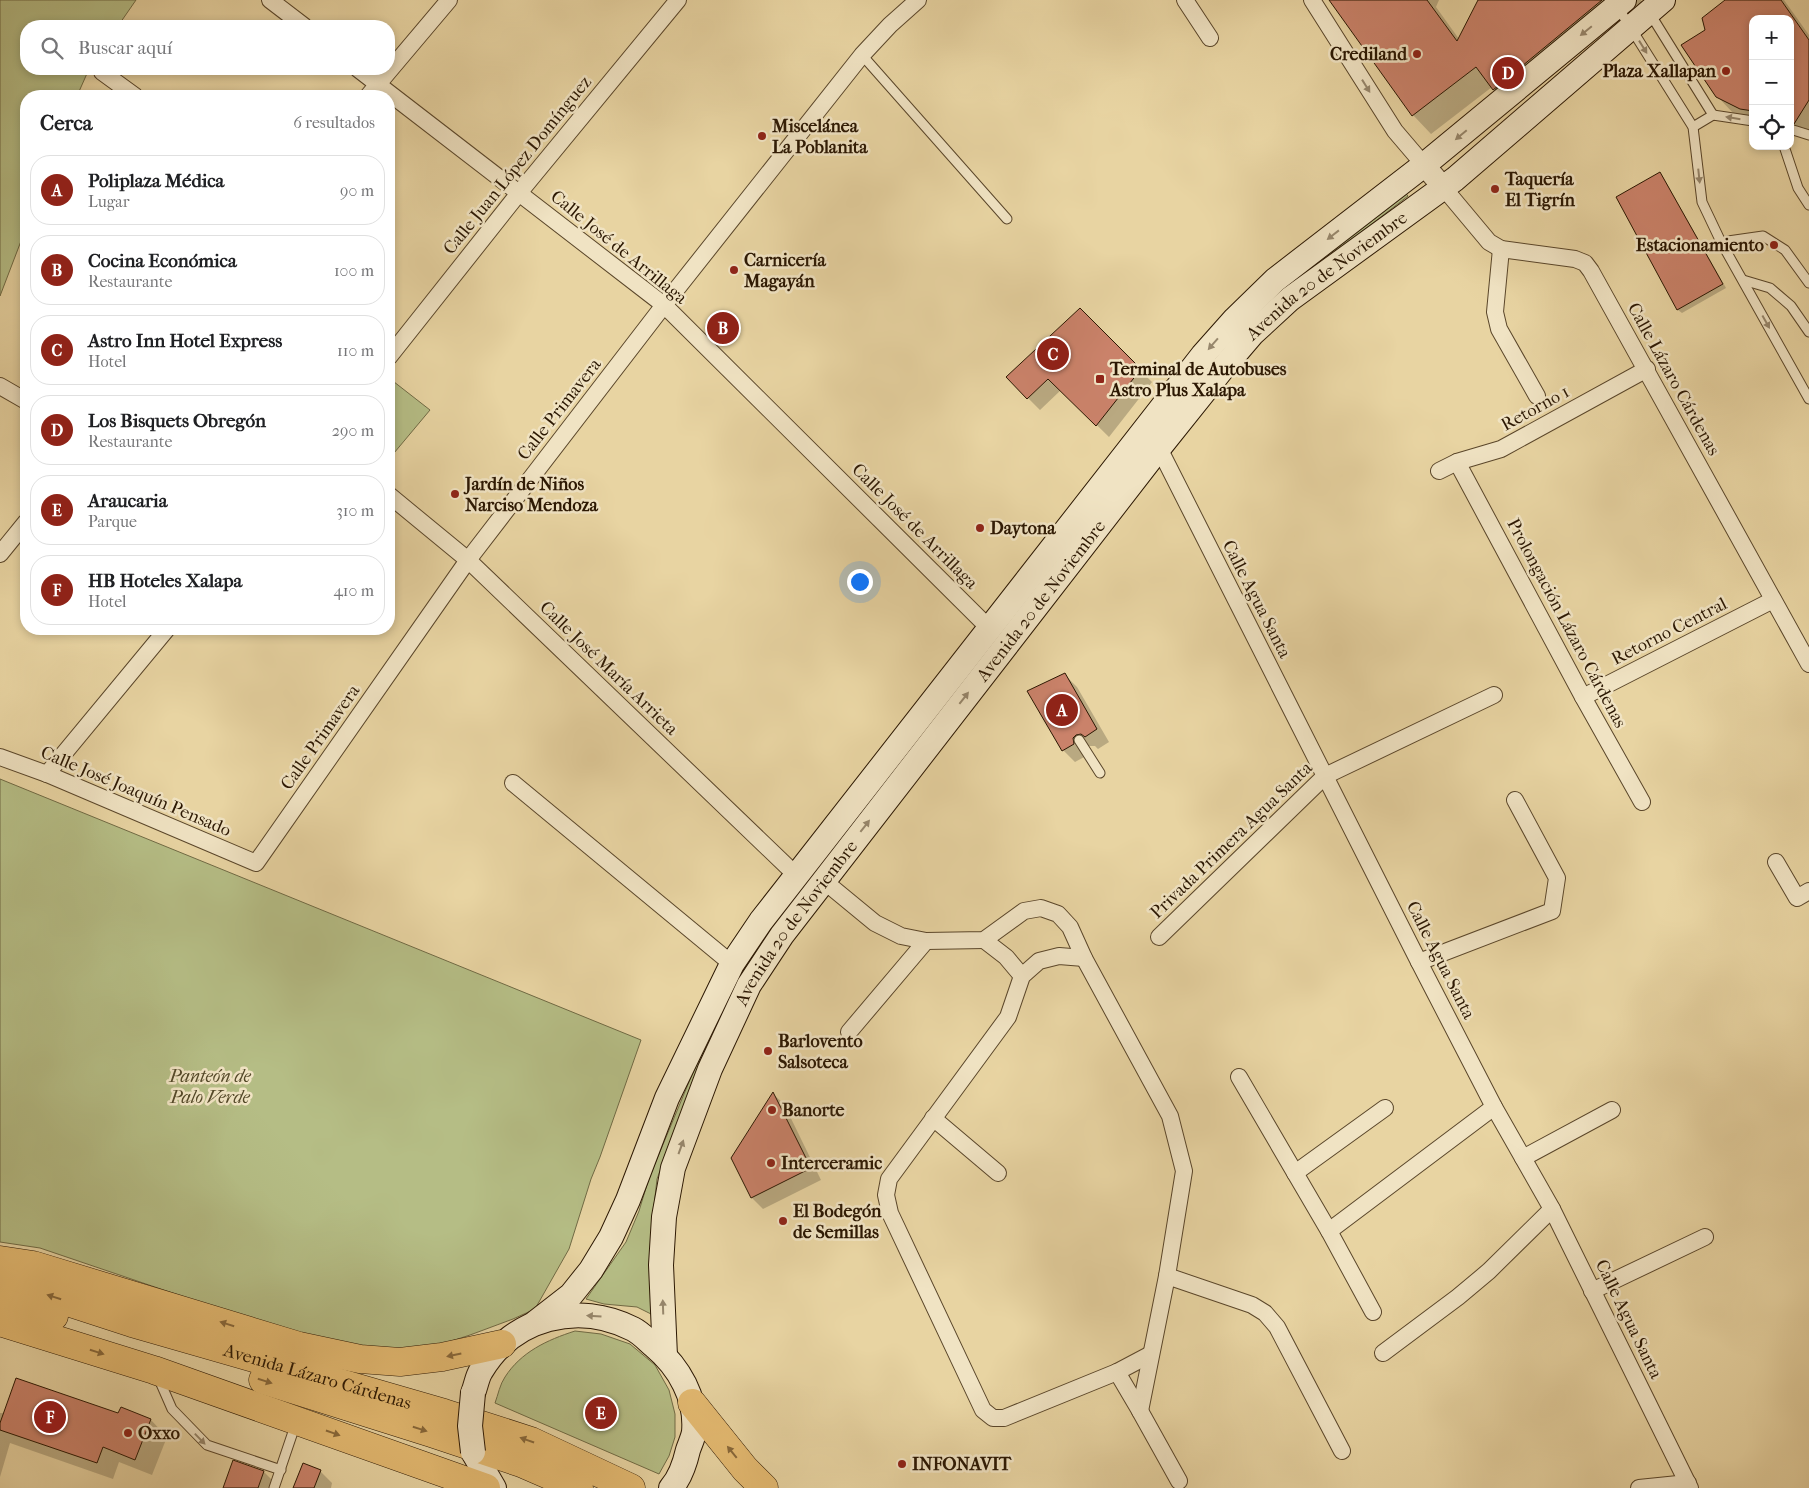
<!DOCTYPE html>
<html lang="es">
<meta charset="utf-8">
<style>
:root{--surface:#fff;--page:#f2f2f2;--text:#202124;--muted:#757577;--line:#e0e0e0;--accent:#8f2418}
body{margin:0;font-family:"IM FELL French Canon",serif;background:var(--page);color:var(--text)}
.controls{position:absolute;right:15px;top:15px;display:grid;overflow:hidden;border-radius:10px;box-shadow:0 2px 8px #0003}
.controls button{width:45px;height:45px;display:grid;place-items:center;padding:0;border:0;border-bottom:1px solid var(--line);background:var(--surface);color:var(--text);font:25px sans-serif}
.you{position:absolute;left:859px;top:581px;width:18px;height:18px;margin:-12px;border:4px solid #fff;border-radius:50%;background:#1a73e8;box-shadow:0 0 0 8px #1a73e833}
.badge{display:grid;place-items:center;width:32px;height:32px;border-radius:50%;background:var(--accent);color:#fff;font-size:16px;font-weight:700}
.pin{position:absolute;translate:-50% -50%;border:2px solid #fff;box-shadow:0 1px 5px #0006}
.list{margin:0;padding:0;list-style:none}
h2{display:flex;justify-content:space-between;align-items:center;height:65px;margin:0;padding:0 20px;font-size:21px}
h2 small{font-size:16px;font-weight:400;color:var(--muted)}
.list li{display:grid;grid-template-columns:32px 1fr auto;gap:15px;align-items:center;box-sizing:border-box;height:70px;margin:0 10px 10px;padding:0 10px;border:1px solid var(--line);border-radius:20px}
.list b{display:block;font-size:19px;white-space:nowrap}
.list p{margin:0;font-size:16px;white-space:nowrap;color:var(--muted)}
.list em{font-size:16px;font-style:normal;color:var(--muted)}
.icon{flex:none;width:28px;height:28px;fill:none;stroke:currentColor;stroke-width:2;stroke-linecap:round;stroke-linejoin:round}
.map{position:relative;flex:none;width:1809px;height:1488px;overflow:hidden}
.search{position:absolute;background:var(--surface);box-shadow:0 2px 8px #0003;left:20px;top:20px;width:375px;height:55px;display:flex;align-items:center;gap:12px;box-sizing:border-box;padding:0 18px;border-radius:20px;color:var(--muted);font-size:19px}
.panel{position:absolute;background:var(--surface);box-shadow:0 2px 8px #0003;left:20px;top:90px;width:375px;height:545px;border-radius:20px}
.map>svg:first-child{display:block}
.green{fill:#b5bd85;stroke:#706a44}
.shadow{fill:#0003}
.building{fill:#ca826a;stroke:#2b1702}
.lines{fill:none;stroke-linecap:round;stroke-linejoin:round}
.service-casing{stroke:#5a462a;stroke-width:11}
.minor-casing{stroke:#5a462a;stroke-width:18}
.tertiary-casing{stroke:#5a462a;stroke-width:23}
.secondary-casing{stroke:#2b1702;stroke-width:26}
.trunk-casing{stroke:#2b1702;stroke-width:29}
.service{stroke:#f0e3c3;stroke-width:9}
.minor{stroke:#f0e3c3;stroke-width:16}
.tertiary{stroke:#f0e3c3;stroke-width:21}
.secondary{stroke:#f0e3c3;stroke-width:24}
.trunk{stroke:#e4ba71;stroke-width:28}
.secondary-bridge-casing{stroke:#2b1702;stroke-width:26;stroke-linecap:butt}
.secondary-bridge{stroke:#f0e3c3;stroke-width:24}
.oneway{fill:#97876c}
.oneway2{fill:#88683a}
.poi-dot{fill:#8f2418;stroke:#f0e3c3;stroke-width:2}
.labels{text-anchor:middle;stroke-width:5;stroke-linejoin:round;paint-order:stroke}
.poi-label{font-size:18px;font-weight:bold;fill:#2b1702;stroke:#f0e3c3;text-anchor:start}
.street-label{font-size:18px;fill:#2b1702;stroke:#f0e3c3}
.park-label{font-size:18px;font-style:italic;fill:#544929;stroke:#f0e3c3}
</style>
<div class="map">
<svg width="1809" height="1488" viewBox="0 0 1809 1488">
<rect width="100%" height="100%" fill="#e8d4a2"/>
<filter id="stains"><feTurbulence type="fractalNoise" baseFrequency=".004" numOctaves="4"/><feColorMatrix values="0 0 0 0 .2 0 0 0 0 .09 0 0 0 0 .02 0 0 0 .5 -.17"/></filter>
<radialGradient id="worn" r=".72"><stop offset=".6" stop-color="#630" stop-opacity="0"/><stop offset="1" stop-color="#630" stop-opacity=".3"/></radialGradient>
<g class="green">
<polygon points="0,0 136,0 118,26 26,26 26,69 89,69 77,96 26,96 26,228 0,296"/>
<polygon points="1402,189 1408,196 1285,291 719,1022 701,1059 657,1179 653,1215 657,1317 637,1307 604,1304 586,1299 626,1242 639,1211 649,1178 699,1058 737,980 764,938 937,711 1247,316"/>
<polygon points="389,378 430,410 389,459"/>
<polygon points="0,779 641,1040 600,1157 591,1179 569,1249 535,1309 513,1319 470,1335 436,1346 390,1351 305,1338 40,1248 0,1242"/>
<path d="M575 1331 601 1334 630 1344 655 1365 669 1390 675 1414V1437L669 1456 659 1474 495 1403C498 1395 500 1384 505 1377 521 1352 547 1340 575 1331Z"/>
</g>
<g class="shadow">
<polygon points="1330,0 1439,0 1436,7 1459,39 1480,0 1641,0 1645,5 1634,8 1513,108 1492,87 1431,134 1413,115"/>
<polygon points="1727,0 1784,0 1809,35 1809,131 1790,129 1790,19 1753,19 1753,123 1734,114 1717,96 1706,30"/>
<polygon points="1660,173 1663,177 1726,288 1682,313 1678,310 1618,197"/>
<polygon points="1079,310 1152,382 1109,437 1061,390 1040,410 1028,398"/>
<polygon points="1064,674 1077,687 1109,742 1098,749 1095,746 1089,746 1085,750 1086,756 1075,762 1063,750"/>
<polygon points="773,1094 784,1104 821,1180 763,1209 752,1198"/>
<polygon points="121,1409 151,1420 167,1437 152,1475 119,1462 113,1479 10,1443 0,1477 0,1413 119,1415"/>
<polygon points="234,1462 264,1472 280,1488 225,1488"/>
<polygon points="320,1471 332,1483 331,1488 293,1488"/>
</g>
<g class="building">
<polygon points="1329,0 1427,0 1457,41 1478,0 1602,0 1493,90 1476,67 1412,116"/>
<polygon points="1725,0 1781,0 1809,40 1809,100 1794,124 1790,123 1790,19 1753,19 1753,111 1740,109 1716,97 1681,45 1705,30 1702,18"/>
<polygon points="1660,172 1723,284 1677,310 1616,197"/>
<polygon points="1080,308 1141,369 1096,426 1048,379 1027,399 1006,377"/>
<polygon points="1065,673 1097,729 1085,737 1081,734 1076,735 1073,738 1074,744 1062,751 1027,691"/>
<polygon points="773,1092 811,1168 751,1198 731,1158"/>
<polygon points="16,1378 118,1413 121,1407 151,1419 135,1460 103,1447 97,1463 0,1430 0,1423"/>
<polygon points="233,1460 264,1471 258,1488 223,1488"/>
<polygon points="303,1463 321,1470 314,1488 293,1488"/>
</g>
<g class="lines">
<g class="service-casing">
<g id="service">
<polyline points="1617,6 1693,127 1702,202 1721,242 1809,399"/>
<polyline points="1649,12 1713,115"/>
<polyline points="862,55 1007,219"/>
<polyline points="1693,127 1713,115 1753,121"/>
<polyline points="1790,129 1809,135"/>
<polyline points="1784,146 1798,188 1809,205"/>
<polyline points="1721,242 1763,236 1785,250 1809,283"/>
<polyline points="1743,280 1770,288 1791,306 1809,332"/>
<polyline points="1079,740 1100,773"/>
<polyline points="158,1377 172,1409 207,1445 281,1470"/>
<polyline points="274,1488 296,1423"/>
</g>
</g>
<g class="minor-casing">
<g id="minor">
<polyline points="270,0 304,26"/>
<polyline points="1185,0 1210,38"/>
<polyline points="1312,0 1395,131 1424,165"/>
<polyline points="358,69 664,305 989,628"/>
<polyline points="102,72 135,96"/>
<polyline points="368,96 449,0"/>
<polyline points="1443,187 1489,242 1501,249 1575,259 1585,263 1591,271 1809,664"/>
<polyline points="1501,249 1495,312 1499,329 1537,396"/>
<polyline points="389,357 519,193 678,0"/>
<polyline points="0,386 26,401"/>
<polyline points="1159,448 1419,962 1494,1107 1552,1209 1690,1488"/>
<polyline points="1457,462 1583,697 1642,802"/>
<polyline points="1439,471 1457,462 1501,449 1647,369"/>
<polyline points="389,495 468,560 797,876"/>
<polyline points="0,554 26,522"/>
<polyline points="1583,697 1773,600"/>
<polyline points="0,757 47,774 256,863 468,560 664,305 862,55 890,25 918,0"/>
<polyline points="47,774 167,629"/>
<polyline points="513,783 732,964"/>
<polyline points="1776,862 1797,898 1809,891"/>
<polyline points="824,881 875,923 901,936 926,941 984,940 1024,911 1041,908 1058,914 1070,927 1084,958 1170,1116 1184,1171 1167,1276 1140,1411"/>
<polyline points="1159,937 1325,776 1494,695"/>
<polyline points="984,940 1006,957 1022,976"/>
<polyline points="1084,958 1059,956 1039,961 1022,976 1008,1017 889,1179 886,1195 890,1213 983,1410 993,1418 1004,1418 1117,1372 1151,1354"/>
<polyline points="1419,962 1552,911 1557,878 1515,800"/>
<polyline points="849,1032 926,941"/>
<polyline points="1239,1077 1329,1231 1373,1312"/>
<polyline points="933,1118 998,1173"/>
<polyline points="1523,1158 1612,1110"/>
<polyline points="1295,1173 1385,1108"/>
<polyline points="1329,1231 1494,1107"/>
<polyline points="1167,1276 1252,1305 1265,1313 1277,1327 1342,1451"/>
<polyline points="1592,1291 1705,1237"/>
<polyline points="1383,1353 1458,1297 1489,1271 1552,1209"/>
<polyline points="1117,1372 1140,1411 1179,1481"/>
<polyline points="1639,1488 1688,1483"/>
</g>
</g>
<g class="tertiary-casing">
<polyline id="tertiary" points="1424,165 1443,187"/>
</g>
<g class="secondary-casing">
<g id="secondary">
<polyline points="535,1323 571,1295 591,1270 611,1237 628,1200 667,1098 732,964 761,921 1203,355 1235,319 1275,280 1424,165 1624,0"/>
<path id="s1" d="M665 1356 661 1265 664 1217 673 1168 710 1069 749 985 782 935 1159 448 1223 368 1252 334 1290 299 1455 179 1663 0"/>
<path d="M473 1393C476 1386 477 1377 481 1371 513 1317 578 1301 633 1329 641 1333 647 1340 654 1346 679 1367 697 1398 694 1432 693 1438 690 1444 688 1450 685 1463 680 1478 671 1488"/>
<polyline points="473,1452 494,1488"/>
</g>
</g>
<g class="trunk-casing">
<g id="trunk">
<polyline points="0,1260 33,1265 299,1346 360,1359 400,1362 442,1357 502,1344"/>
<path id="s2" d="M0 1280 132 1323 444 1413 531 1441 631 1488"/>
<polyline points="0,1302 54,1316"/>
<polyline points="0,1322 154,1370 486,1488"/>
<polyline points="263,1380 431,1433 521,1463 579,1488"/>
<polyline points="692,1403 745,1469 764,1488"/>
</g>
</g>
<use href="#service" class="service"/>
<use href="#minor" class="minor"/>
<use href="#tertiary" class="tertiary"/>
<use href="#secondary" class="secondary"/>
<use href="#trunk" class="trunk"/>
<g class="secondary-bridge-casing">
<polyline id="secondary-bridge" points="473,1393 470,1426 473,1452"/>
</g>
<use href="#secondary-bridge" class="secondary-bridge"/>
</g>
<defs><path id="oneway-solid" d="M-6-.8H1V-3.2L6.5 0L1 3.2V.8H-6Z" transform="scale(1.25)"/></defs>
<g class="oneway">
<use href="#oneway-solid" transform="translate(1586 31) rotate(141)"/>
<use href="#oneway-solid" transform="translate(1643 47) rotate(58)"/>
<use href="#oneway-solid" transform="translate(1366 86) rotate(58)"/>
<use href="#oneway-solid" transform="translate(1733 118) rotate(-171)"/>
<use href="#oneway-solid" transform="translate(1461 135) rotate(140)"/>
<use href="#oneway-solid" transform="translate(1699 176) rotate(84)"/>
<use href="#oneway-solid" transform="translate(1333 235) rotate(142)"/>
<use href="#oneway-solid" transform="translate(1766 322) rotate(61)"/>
<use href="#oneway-solid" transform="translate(1213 344) rotate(131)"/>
<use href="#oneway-solid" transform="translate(964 698) rotate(-52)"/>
<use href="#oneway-solid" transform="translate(865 826) rotate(-52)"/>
<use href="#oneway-solid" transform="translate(681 1147) rotate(-70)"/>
<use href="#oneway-solid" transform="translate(663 1307) rotate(-92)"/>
<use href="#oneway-solid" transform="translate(594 1316) rotate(-176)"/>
<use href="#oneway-solid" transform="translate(200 1439) rotate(46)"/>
</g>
<g class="oneway2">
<use href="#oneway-solid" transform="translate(54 1297) rotate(-162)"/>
<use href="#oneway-solid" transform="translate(227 1324) rotate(-163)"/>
<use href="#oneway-solid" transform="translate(97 1352) rotate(18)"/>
<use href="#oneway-solid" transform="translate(454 1355) rotate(168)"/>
<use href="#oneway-solid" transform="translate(265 1381) rotate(17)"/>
<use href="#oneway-solid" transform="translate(420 1429) rotate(17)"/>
<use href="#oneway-solid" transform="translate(333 1433) rotate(19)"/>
<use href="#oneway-solid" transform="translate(527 1440) rotate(-161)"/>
<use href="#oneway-solid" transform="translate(732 1452) rotate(-129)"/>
</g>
<g class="poi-dot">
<circle cx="1417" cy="54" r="5"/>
<circle cx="1726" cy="71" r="5"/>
<circle cx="762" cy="136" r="5"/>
<circle cx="1495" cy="189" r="5"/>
<circle cx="1774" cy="245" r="5"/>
<circle cx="734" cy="270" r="5"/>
<rect x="1095" y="374" width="10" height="10" rx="2.5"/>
<circle cx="455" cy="494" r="5"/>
<circle cx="980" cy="528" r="5"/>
<circle cx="768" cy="1051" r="5"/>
<circle cx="772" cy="1110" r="5"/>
<circle cx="771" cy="1163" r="5"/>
<circle cx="783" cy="1221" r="5"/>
<circle cx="128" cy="1433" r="5"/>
<circle cx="902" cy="1464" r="5"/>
</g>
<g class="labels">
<g class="poi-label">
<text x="1407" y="60" text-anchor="end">Crediland</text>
<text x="1716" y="77" text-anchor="end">Plaza Xallapan</text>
<text x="772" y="132">Miscelánea<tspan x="772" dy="21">La Poblanita</tspan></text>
<text x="1505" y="185">Taquería<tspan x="1505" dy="21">El Tigrín</tspan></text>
<text x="1764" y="251" text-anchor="end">Estacionamiento</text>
<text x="744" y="266">Carnicería<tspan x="744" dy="21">Magayán</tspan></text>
<text x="1110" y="375">Terminal de Autobuses<tspan x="1110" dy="21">Astro Plus Xalapa</tspan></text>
<text x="465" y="490">Jardín de Niños<tspan x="465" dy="21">Narciso Mendoza</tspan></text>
<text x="990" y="534">Daytona</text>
<text x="778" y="1047">Barlovento<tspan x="778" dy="21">Salsoteca</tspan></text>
<text x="782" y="1116">Banorte</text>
<text x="781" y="1169">Interceramic</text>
<text x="793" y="1217">El Bodegón<tspan x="793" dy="21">de Semillas</tspan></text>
<text x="138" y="1439">Oxxo</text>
<text x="912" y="1470">INFONAVIT</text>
</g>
<g class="street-label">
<text transform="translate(517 165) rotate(-51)" y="6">Calle Juan López Domínguez</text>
<text transform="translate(619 247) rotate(39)" y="6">Calle José de Arrillaga</text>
<text dy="6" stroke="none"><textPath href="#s1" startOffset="1305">Avenida 20 de Noviembre</textPath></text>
<text transform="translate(1674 379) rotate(61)" y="6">Calle Lázaro Cárdenas</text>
<text transform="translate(1535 408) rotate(-29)" y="6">Retorno 1</text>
<text transform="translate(559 409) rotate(-52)" y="6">Calle Primavera</text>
<text transform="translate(915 526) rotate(45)" y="6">Calle José de Arrillaga</text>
<text transform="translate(1257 599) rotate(63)" y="6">Calle Agua Santa</text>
<text dy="6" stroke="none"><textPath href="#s1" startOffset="870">Avenida 20 de Noviembre</textPath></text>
<text transform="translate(1567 623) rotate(62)" y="6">Prolongación Lázaro Cárdenas</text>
<text transform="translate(1669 631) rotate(-27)" y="6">Retorno Central</text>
<text transform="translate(609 668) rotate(44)" y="6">Calle José María Arrieta</text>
<text transform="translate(320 737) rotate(-55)" y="6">Calle Primavera</text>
<text transform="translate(136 791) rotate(23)" y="6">Calle José Joaquín Pensado</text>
<text transform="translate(1231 840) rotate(-44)" y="6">Privada Primera Agua Santa</text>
<text dy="6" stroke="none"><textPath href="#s1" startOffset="465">Avenida 20 de Noviembre</textPath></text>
<text transform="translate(1441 960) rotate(63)" y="6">Calle Agua Santa</text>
<text transform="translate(1629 1319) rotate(64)" y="6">Calle Agua Santa</text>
<text dy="6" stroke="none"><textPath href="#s2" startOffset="332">Avenida Lázaro Cárdenas</textPath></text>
</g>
<g class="park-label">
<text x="210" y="1082">Panteón de<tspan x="210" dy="21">Palo Verde</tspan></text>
</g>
</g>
<rect width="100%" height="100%" filter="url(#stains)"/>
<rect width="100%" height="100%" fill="url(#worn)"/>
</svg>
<div class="controls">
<button>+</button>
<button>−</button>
<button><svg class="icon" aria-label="locate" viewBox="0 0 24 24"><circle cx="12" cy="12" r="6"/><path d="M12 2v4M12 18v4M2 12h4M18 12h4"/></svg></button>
</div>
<div class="you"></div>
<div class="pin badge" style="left:1062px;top:710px">A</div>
<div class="pin badge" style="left:723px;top:328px">B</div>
<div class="pin badge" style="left:1053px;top:354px">C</div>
<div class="pin badge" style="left:1508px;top:73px">D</div>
<div class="pin badge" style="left:601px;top:1413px">E</div>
<div class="pin badge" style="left:50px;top:1417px">F</div>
<div class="search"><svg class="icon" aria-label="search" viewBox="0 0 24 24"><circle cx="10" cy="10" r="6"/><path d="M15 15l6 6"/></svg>Buscar aquí</div>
<section class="panel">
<h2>Cerca<small>6 resultados</small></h2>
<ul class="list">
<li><span class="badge">A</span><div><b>Poliplaza Médica</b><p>Lugar</p></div><em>90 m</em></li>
<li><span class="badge">B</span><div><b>Cocina Económica</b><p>Restaurante</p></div><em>100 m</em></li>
<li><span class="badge">C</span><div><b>Astro Inn Hotel Express</b><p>Hotel</p></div><em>110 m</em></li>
<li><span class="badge">D</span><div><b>Los Bisquets Obregón</b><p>Restaurante</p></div><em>290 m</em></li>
<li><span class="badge">E</span><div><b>Araucaria</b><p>Parque</p></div><em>310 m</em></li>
<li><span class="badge">F</span><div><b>HB Hoteles Xalapa</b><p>Hotel</p></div><em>410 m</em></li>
</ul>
</section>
</div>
